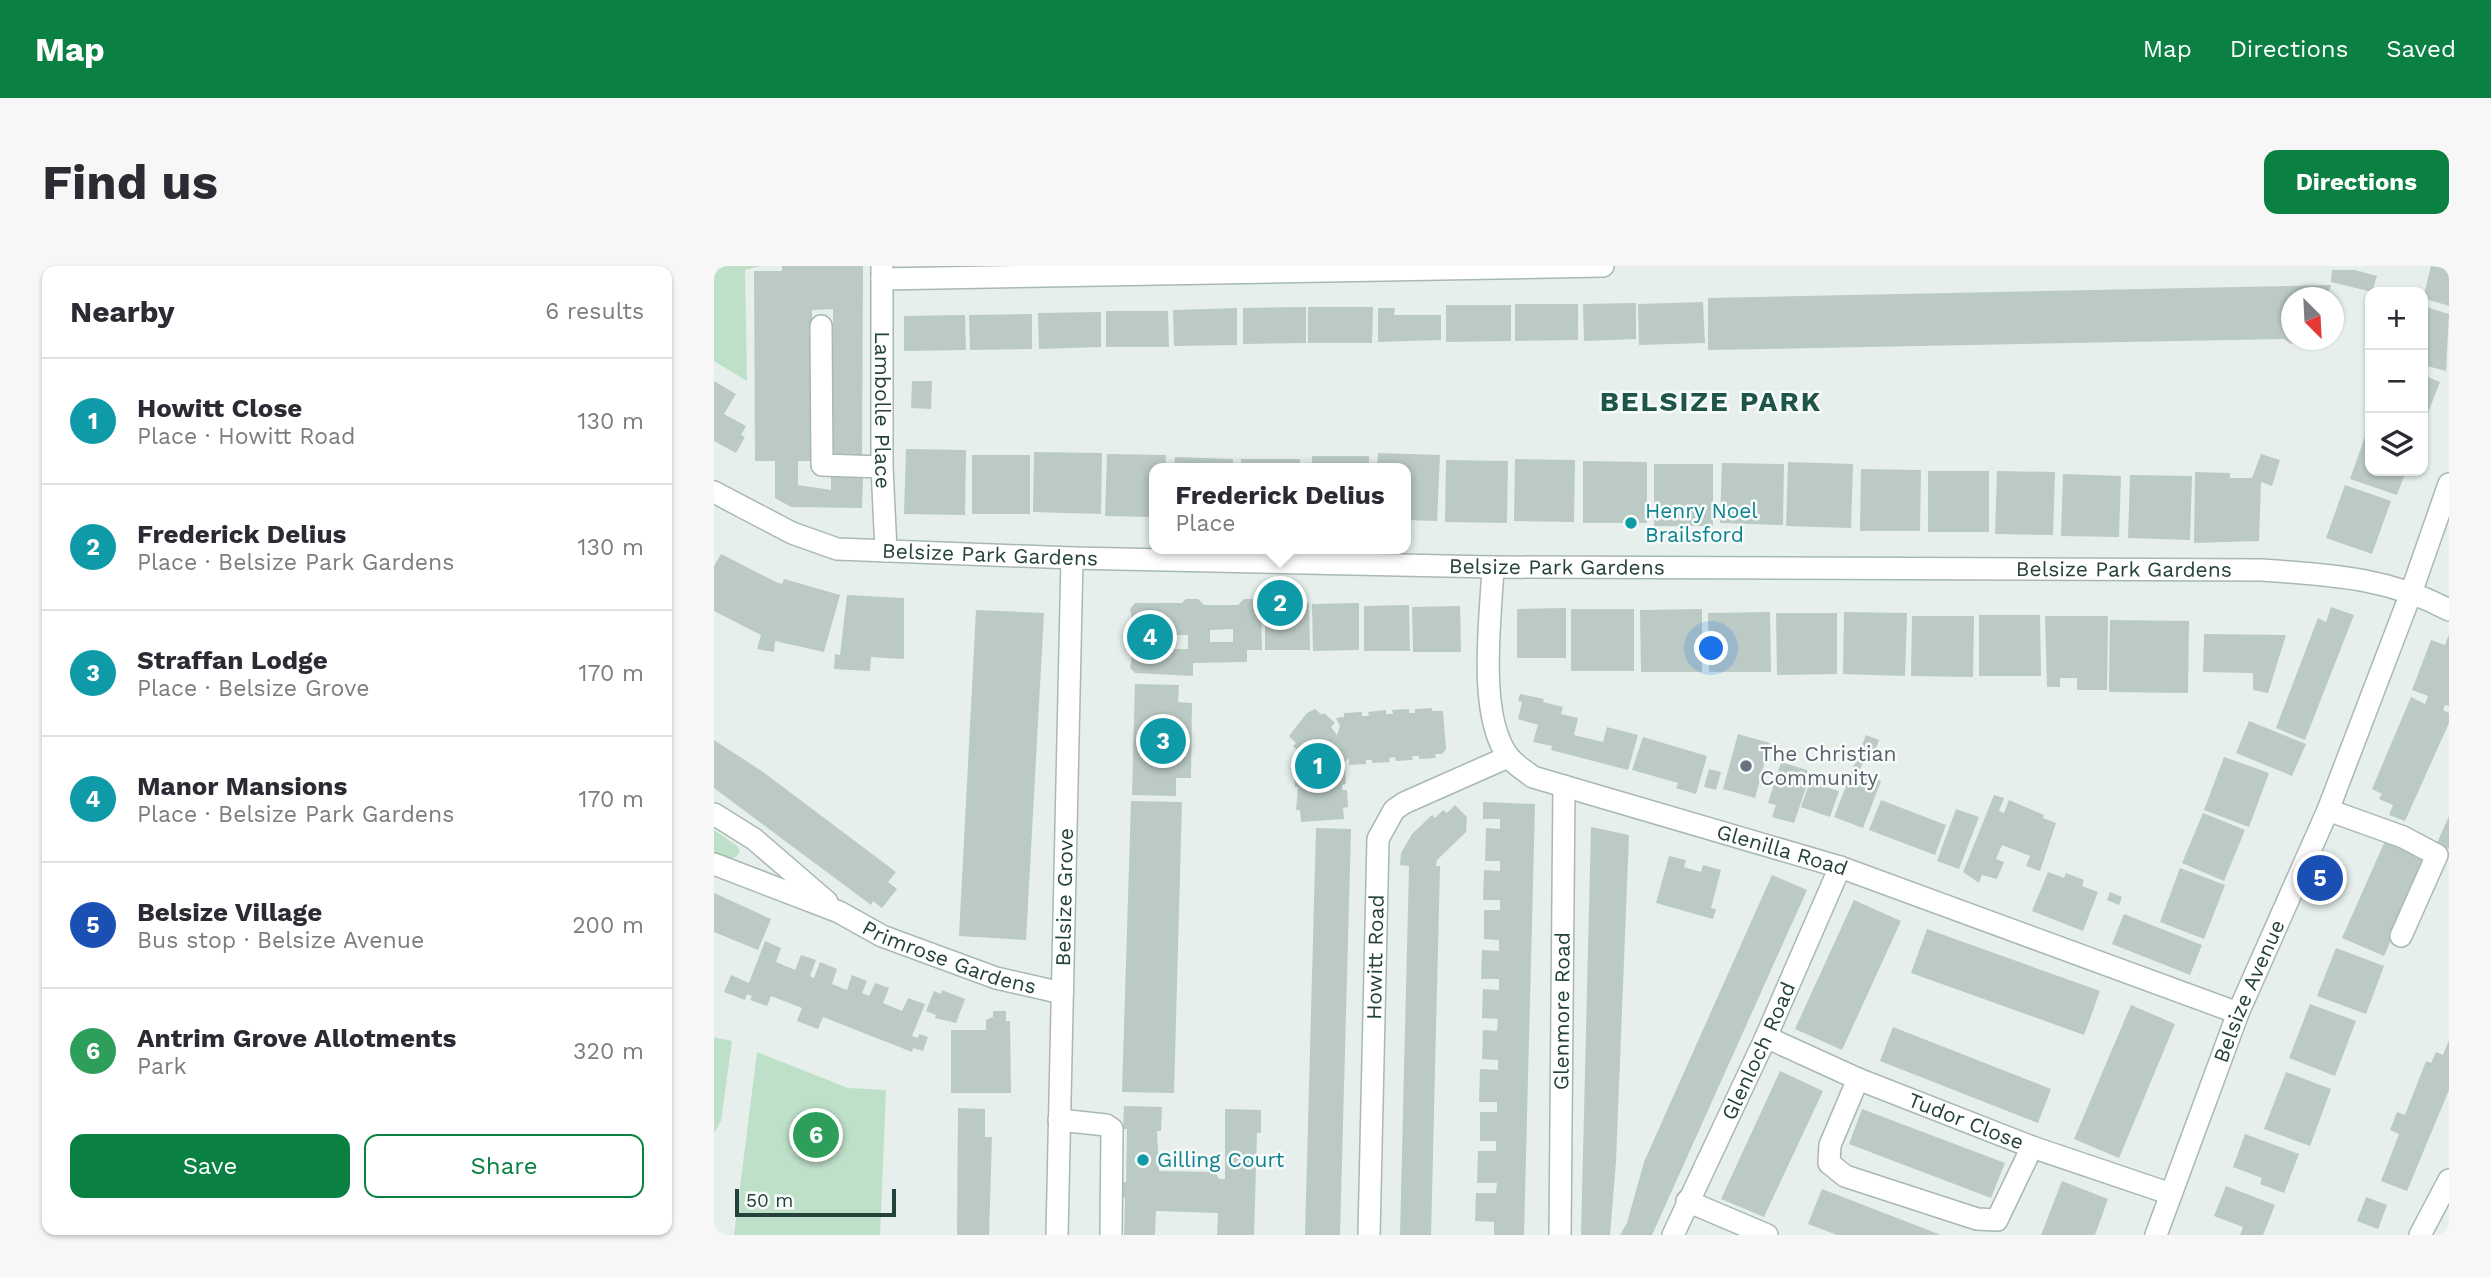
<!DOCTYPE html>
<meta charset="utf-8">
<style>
:root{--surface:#fff;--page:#f7f7f7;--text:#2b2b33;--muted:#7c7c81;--line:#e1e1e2;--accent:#0b8043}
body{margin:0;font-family:"Work Sans",sans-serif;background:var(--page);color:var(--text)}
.controls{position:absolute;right:21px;top:21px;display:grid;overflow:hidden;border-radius:14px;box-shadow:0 2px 5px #0004}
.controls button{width:63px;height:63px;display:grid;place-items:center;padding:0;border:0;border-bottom:2px solid var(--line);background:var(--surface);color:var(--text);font:35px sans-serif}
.compass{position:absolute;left:1567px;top:21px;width:63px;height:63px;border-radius:50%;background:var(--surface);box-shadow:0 2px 5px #0004;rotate:156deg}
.scale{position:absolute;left:21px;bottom:18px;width:161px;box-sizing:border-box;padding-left:7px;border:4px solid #24423a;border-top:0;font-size:19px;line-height:24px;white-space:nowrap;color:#24423a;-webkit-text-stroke:5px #f7fbf9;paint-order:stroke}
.you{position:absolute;left:998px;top:383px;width:24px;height:24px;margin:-18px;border:5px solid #fff;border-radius:50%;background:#1a73e8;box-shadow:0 0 0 10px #1a73e833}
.badge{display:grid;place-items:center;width:46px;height:46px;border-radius:50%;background:var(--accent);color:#fff;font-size:23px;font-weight:700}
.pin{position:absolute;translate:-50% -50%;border:4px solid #fff;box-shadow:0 2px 7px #0006}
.popup{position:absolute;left:435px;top:197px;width:262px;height:91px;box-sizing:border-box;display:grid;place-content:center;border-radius:14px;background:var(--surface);filter:drop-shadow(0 2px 5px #0005);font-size:23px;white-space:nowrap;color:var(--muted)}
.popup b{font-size:26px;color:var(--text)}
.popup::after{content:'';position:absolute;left:50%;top:100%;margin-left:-14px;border:14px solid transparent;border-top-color:var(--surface)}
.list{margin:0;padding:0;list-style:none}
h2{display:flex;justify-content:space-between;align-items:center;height:91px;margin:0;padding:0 28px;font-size:30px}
h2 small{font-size:23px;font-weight:400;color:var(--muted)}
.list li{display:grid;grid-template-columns:46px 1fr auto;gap:21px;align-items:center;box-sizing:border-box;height:126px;padding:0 28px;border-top:2px solid var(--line)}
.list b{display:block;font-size:26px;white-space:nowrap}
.list p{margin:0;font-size:23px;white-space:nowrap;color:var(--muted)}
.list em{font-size:23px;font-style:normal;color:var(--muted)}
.actions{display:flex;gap:14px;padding:21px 28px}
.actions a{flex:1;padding:16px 0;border:2px solid var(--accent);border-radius:14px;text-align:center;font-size:24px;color:var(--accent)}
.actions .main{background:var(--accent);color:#fff}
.icon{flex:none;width:38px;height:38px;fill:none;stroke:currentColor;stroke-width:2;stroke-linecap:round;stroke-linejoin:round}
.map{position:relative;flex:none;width:1735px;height:969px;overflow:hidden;border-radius:14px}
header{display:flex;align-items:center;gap:42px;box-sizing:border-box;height:98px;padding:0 35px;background:var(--accent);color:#fff}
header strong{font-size:33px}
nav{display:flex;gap:38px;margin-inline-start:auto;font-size:24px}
.intro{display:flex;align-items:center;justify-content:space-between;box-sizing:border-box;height:168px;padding:0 42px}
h1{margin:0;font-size:49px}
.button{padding:18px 32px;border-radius:14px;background:var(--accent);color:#fff;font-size:24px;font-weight:700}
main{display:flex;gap:42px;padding:0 42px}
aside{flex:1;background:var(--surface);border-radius:14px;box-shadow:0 2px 5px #0004}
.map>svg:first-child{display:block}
.green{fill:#bfe0c8}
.building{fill:#bbcac4;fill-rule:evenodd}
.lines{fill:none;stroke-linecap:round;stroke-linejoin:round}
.minor-casing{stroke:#a8b8b2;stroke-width:24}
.minor{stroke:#fff;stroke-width:21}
.culture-dot{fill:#0f9aa8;stroke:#f7fbf9;stroke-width:2.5}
.worship-dot{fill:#6b7280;stroke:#f7fbf9;stroke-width:2.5}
.labels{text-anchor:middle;stroke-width:5;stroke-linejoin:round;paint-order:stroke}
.street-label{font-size:21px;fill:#24423a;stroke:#f7fbf9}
.culture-label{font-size:21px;fill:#0d838f;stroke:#f7fbf9;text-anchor:start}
.worship-label{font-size:21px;fill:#5b616d;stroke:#f7fbf9;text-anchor:start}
.district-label{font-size:28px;font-weight:bold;letter-spacing:2px;fill:#1f5548;stroke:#f7fbf9}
</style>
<header>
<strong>Map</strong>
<nav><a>Map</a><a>Directions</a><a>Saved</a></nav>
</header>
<div class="intro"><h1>Find us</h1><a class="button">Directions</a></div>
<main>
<aside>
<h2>Nearby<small>6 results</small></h2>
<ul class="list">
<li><span class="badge" style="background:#0f9aa8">1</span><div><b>Howitt Close</b><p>Place · Howitt Road</p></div><em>130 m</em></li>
<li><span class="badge" style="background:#0f9aa8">2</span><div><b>Frederick Delius</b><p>Place · Belsize Park Gardens</p></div><em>130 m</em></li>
<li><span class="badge" style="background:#0f9aa8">3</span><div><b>Straffan Lodge</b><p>Place · Belsize Grove</p></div><em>170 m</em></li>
<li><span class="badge" style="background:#0f9aa8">4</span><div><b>Manor Mansions</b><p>Place · Belsize Park Gardens</p></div><em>170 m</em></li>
<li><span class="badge" style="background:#1a4fb4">5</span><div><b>Belsize Village</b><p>Bus stop · Belsize Avenue</p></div><em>200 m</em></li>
<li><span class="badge" style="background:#2e9e5b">6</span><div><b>Antrim Grove Allotments</b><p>Park</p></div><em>320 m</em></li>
</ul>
<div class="actions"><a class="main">Save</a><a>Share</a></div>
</aside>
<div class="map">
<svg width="1735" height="969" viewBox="0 0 1735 969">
<rect width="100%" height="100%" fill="#e6efeb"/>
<g class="green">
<polygon points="0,0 47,0 31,4 33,115 0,95"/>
<polygon points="0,564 23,580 26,585 22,591 15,593 0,586"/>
<polygon points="0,771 18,775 7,855 0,867"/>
<polygon points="43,786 134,822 172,824 166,969 20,969"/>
</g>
<g class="building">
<polygon points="68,0 149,0 148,193 118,193 119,43 98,44 97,195 84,195 84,219 117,224 117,211 149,212 148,242 77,241 61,232 61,195 41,195 40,5 68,5"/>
<polygon points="1717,0 1735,3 1735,40 1709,32"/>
<polygon points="1618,4 1641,4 1663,10 1658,26 1617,16"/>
<polygon points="1617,19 1613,32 1577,32 1577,74 1584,74 1577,78 1570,73 994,84 994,32"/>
<polygon points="989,36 991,77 925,79 924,38"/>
<polygon points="922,37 922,73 870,75 869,38"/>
<polygon points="801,38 864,38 864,74 801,75"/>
<polygon points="732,39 797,39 797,75 732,76"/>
<polygon points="1709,40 1735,48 1732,105 1709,99"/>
<polygon points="592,41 592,77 529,78 529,42"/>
<polygon points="594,41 659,41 658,77 594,77"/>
<polygon points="523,42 523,79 460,80 459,44"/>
<polygon points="664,42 681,42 680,49 727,49 727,74 664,76"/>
<polygon points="392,45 454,45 455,81 392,81"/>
<polygon points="387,46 387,81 325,83 324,47"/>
<polygon points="318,48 318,83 256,84 255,49"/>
<polygon points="251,49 252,84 190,85 190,50"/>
<polygon points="1709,109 1726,116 1709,159"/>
<polygon points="0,115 22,128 10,148 32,160 27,169 31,171 22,187 0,175"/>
<polygon points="198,115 218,115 217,143 197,142"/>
<polygon points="1656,156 1656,205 1692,205 1683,229 1636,213"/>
<polygon points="192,183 252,184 251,249 190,248"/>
<polygon points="320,186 388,187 387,248 319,246"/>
<polygon points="664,187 726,189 723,255 692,254 692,202 663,202"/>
<polygon points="393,188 452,189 451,202 440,202 440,251 391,250"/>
<polygon points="1547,188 1566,194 1558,220 1547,216 1545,275 1480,277 1481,206 1516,207 1516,212 1538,212"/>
<rect x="258" y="189" width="58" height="59"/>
<rect x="598" y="190" width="57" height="12"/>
<polygon points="461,191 519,193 519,202 460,202"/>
<rect x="527" y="193" width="59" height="9"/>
<polygon points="801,193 861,194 860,256 800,255"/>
<polygon points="732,194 794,195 793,257 731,256"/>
<polygon points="869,195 933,196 933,257 869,257"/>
<polygon points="1074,196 1139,198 1137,262 1072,260"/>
<polygon points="1008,197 1070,198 1069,259 1006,257"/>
<rect x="940" y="198" width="59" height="62"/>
<polygon points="1147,203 1207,204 1206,265 1146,265"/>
<rect x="1214" y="205" width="61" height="61"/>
<polygon points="1283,205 1341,206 1339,269 1281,268"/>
<polygon points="1349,208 1407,210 1405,271 1347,270"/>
<polygon points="1416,209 1478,210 1476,274 1414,272"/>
<polygon points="1631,219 1677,235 1658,288 1612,272"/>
<polygon points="7,288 62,316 68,318 70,313 126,329 110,386 61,375 60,386 43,383 47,369 0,345 0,300"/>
<polygon points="133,329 190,332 190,393 157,391 156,405 120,403 121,388 126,389"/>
<path d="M472 333H484L490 339H524L530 333H544L547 339 548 384H533V396L479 397V410L421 407 416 402 421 372 416 343 421 337H468ZM446 363H452L456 369H474V383H458V387H454V384H449L446 387 451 379 450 369ZM519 363V376H496V364Z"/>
<polygon points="551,337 595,337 596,384 551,384"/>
<polygon points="645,337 645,384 599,385 598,338"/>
<polygon points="695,339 696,385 650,385 650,340"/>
<polygon points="746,340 747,386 699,386 698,341"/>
<polygon points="1617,341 1640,349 1591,474 1562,462 1604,352 1612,356"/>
<polygon points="852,342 852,392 803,392 803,343"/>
<rect x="857" y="343" width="63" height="62"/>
<polygon points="988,343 988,406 927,406 926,344"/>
<polygon points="262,344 330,347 312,674 245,670"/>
<polygon points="1056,346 1057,406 995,406 994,347"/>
<polygon points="1130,346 1193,347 1191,410 1129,408"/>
<polygon points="1062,347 1123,347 1123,408 1063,409"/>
<polygon points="1265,349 1326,349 1327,410 1265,410"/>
<polygon points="1198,350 1260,350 1259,411 1197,410"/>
<polygon points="1331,350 1394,350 1393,424 1363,424 1363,412 1346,412 1346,421 1333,421"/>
<polygon points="1396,354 1475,355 1474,427 1395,426"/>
<polygon points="1490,368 1572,369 1554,427 1539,424 1539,407 1489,406"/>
<polygon points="1735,368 1735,440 1731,439 1729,444 1735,447 1735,457 1691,555 1675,549 1679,539 1665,533 1668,528 1658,523 1697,431 1711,438 1714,430 1698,424 1717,374 1731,379"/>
<polygon points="421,418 465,419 464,436 478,437 477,512 462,512 462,530 418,529"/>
<polygon points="806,428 830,433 829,436 849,441 847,448 864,452 860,469 889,476 893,461 924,469 914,504 837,484 838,480 819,476 824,459 804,453 808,436 804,435"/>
<polygon points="718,442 718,445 729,445 732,483 728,488 721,488 722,492 705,493 705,490 698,490 699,494 682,495 681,491 675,492 676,496 658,497 658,494 652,494 652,498 635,499 635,492 624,501 631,503 632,518 628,519 628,524 633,524 634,541 629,542 630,553 587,556 586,544 582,544 584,521 581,521 579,503 584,502 583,494 600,493 593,487 590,491 579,480 582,477 575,470 593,447 601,443 608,449 610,447 621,457 617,461 623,469 626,460 622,452 630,451 630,447 648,446 648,450 655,450 654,446 672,444 672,448 679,448 678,444 695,443 695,447 701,447 701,443"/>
<polygon points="1535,455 1592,478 1578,510 1522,487"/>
<polygon points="1024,468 1056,477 1041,532 1009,523"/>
<polygon points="1152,469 1165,474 1158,493 1151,491 1145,506 1167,515 1149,562 1120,551"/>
<polygon points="929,471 993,490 982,528 962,522 964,517 918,504"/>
<polygon points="0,474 49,506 182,606 174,616 183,623 168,642 159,635 157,639 0,522"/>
<polygon points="1510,491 1555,507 1535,561 1490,544"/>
<polygon points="1067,496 1093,504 1096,510 1080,557 1058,551 1062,539 1054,537"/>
<polygon points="995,503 1007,506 1002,524 990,521"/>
<polygon points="1099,507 1108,510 1105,519 1125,525 1116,551 1087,541"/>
<polygon points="1280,529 1290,532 1285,545 1290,547 1295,534 1330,549 1329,552 1342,557 1326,605 1312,600 1316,590 1288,579 1282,593 1290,596 1283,613 1268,609 1265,617 1249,606"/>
<polygon points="1167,534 1232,559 1221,589 1155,564"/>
<polygon points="417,535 468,536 460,827 408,826"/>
<polygon points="769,536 821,538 810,969 780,969 780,956 761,955 762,927 782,927 783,917 763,917 764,885 782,885 782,875 766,875 766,846 783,846 783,836 765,836 766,803 784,804 784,794 768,793 769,764 783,765 784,753 768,752 769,723 785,724 785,713 767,713 768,684 785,685 785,674 770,673 770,644 786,644 786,634 769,634 770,604 786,605 786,595 771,595 772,562 786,563 786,553 769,553"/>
<polygon points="741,539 753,551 752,566 723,594 722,600 726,600 717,969 686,969 695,600 686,599 687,587 698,568 718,549 721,552 729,544 733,547"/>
<polygon points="1242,543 1265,551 1245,603 1223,595"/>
<polygon points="1489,547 1531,564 1510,615 1468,597"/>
<polygon points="1735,550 1735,583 1723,577"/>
<polygon points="877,561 915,569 902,895 896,969 867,969"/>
<polygon points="602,562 637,563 626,969 591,969"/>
<polygon points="1671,575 1712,593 1670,690 1628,672"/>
<polygon points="955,590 972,594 970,601 987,606 989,599 1007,604 997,642 1002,643 999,653 942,637"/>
<polygon points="1466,602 1511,619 1490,673 1446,656"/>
<polygon points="1334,606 1350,612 1352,607 1370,614 1368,620 1384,626 1369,665 1318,645"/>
<polygon points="1058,609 1093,624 938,969 906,969 913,957 930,896"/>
<polygon points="1396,626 1408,631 1405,639 1393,634"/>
<polygon points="0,627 57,653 44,684 0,666"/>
<polygon points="1140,634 1187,655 1128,784 1081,763"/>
<polygon points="1410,648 1488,679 1476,709 1398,678"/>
<polygon points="1213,663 1386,725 1370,769 1197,707"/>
<polygon points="51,675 67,682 62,696 81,704 87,689 102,694 96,710 100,712 106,696 123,703 118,718 133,724 138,709 153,715 148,727 155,730 161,717 175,722 169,737 188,745 194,732 211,738 198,770 204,772 205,768 214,771 209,785 199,782 198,786 109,751 104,763 83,755 88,742 57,730 53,740 36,734 38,730 33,728 31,734 10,726 17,709 35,717"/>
<polygon points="1622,682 1670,700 1652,748 1603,730"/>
<polygon points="228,724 251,733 242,757 221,752 222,749 212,745 220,725 227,728"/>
<polygon points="1596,738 1642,755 1621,810 1575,792"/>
<polygon points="1417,739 1461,758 1405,892 1360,873"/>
<polygon points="279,745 292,745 292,755 296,755 297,827 237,827 237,764 272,764 272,754 279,751"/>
<polygon points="1179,761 1337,823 1324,857 1166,795"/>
<polygon points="1735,774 1735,824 1693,925 1667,915 1685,868 1676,864 1683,846 1691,849 1712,795 1717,797 1722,786 1729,789"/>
<polygon points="1066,805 1109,825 1050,951 1007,933"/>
<polygon points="1572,806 1617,823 1596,880 1550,863"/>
<polygon points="410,840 448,841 447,865 443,865 445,905 501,906 505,913 511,913 511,843 547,844 547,867 543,867 540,969 503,969 504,947 442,945 441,969 410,969 411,932 406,931 406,916 412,916 413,863 409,863"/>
<polygon points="244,842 271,843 271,871 278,871 275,969 243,969"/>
<polygon points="1148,843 1291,897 1277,932 1135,878"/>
<polygon points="1531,868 1585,888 1570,927 1546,918 1548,912 1519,901"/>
<polygon points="1348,915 1394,933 1381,969 1327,969"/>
<polygon points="1512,920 1561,939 1549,969 1526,969 1529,961 1500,950"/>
<polygon points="1108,923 1227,969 1123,969 1094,958"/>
<polygon points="1652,931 1673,939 1664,963 1643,955"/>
</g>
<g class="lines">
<g class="minor-casing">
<g id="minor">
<path id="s1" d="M168 0V201L172 285"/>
<polyline points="168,13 889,0"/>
<polyline points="107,60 108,199 168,201"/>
<path id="s2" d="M0 226 78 267 123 283 358 292 779 301 1548 304C1615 309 1674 311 1735 344"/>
<path id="s3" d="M779 301C777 351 763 448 794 490 800 498 811 505 819 511L1126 601 1524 747"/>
<polyline points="1614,544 1689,571 1723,589 1687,670"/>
<polyline points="0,548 40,573 113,636"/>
<path id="s4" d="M0 598 125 646 168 670 282 712 348 727"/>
<path id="s5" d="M1052 771 1144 813 1318 881 1457 928"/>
<polyline points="1144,813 1116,879 1115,897 1131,910 1263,953 1283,954 1318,881"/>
<polyline points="345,854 392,859 398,863 397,969"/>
<polyline points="973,935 1053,969"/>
<path id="s6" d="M343 969 358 292"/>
<path id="s7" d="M655 969 664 573 680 544 690 537 794 491"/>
<path id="s8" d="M846 969 850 520"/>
<path id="s9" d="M959 969 1052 771 1126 601"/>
<path id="s10" d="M1442 969 1524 747 1614 544 1697 327 1735 218"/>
<polyline points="1706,969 1735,914"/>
</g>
</g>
<use href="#minor" class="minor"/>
</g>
<g class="culture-dot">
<circle cx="917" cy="257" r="7"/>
<circle cx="429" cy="894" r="7"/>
</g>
<circle class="worship-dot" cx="1032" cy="500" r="7"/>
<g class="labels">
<g class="street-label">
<text dy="7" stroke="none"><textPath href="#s1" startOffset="144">Lambolle Place</textPath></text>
<text dy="7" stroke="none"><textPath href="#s2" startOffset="289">Belsize Park Gardens</textPath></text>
<text dy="7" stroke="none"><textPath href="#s2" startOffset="856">Belsize Park Gardens</textPath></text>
<text dy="7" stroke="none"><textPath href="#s2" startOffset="1423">Belsize Park Gardens</textPath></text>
<text dy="7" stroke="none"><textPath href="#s3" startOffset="485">Glenilla Road</textPath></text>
<text dy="7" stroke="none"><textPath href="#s6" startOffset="338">Belsize Grove</textPath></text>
<text dy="7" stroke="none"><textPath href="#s4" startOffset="254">Primrose Gardens</textPath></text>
<text dy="7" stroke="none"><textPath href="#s7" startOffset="278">Howitt Road</textPath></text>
<text dy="7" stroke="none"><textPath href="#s10" startOffset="261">Belsize Avenue</textPath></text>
<text dy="7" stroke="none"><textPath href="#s8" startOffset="224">Glenmore Road</textPath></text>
<text dy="7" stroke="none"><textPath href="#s9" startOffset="203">Glenloch Road</textPath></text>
<text dy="7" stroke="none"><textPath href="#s5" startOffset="217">Tudor Close</textPath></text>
</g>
<g class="culture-label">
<text x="931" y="252">Henry Noel<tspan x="931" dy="24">Brailsford</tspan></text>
<text x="443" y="901">Gilling Court</text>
</g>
<g class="worship-label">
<text x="1046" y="495">The Christian<tspan x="1046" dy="24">Community</tspan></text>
</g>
<g class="district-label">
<text x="997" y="145">BELSIZE PARK</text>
</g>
</g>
</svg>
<div class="controls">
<button>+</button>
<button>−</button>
<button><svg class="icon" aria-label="layers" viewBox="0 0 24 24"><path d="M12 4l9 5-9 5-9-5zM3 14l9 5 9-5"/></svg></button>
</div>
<svg class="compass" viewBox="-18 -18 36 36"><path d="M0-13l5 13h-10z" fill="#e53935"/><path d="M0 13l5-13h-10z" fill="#7c7c81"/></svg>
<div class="scale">50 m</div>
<div class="you"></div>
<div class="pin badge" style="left:604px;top:500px;background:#0f9aa8">1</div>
<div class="pin badge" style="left:566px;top:337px;background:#0f9aa8">2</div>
<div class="popup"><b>Frederick Delius</b>Place</div>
<div class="pin badge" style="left:449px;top:475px;background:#0f9aa8">3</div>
<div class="pin badge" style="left:436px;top:371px;background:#0f9aa8">4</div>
<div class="pin badge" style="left:1606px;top:612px;background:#1a4fb4">5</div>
<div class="pin badge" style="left:102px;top:869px;background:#2e9e5b">6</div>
</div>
</main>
